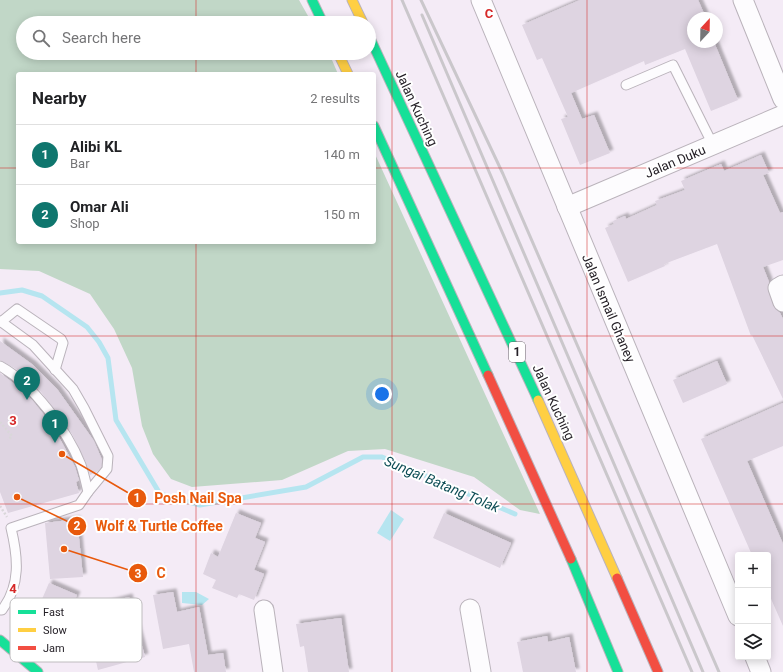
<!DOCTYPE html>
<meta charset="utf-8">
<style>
:root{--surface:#fff;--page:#f2f2f2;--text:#202124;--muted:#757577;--line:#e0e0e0;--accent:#0f766e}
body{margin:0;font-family:Roboto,sans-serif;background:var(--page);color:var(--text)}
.controls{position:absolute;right:12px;bottom:12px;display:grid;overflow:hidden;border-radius:4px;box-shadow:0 2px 10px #0003}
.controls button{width:36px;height:36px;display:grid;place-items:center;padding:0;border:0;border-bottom:1px solid var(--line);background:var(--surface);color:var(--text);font:20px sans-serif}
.compass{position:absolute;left:687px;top:12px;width:36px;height:36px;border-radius:50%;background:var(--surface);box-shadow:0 2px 10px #0003;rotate:22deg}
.you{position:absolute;left:382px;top:394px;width:14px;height:14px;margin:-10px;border:3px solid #fff;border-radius:50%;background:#1a73e8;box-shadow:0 0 0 6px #1a73e833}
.badge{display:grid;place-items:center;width:26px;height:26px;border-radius:50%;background:var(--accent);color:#fff;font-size:13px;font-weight:700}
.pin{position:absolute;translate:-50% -33px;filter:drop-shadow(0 1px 2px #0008)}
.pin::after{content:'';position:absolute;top:21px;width:14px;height:12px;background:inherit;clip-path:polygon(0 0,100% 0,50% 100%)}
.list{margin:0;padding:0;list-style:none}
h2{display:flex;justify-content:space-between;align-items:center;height:52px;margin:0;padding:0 16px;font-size:17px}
h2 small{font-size:13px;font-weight:400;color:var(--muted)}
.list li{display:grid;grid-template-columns:26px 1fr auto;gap:12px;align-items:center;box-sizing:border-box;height:60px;padding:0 16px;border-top:1px solid var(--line)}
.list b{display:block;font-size:15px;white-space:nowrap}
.list p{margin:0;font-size:13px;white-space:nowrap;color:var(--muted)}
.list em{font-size:13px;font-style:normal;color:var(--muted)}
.icon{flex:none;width:22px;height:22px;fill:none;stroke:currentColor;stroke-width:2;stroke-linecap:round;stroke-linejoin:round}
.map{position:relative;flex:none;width:783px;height:672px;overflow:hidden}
.search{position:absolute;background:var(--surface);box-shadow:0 2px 10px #0003;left:16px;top:16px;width:360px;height:44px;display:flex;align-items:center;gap:10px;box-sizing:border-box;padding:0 14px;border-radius:22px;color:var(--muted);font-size:15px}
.panel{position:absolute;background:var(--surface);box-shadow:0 2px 10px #0003;left:16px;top:72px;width:360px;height:172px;border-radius:4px}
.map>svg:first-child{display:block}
.forest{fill:#c1d7c7}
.water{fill:#b6e5f0}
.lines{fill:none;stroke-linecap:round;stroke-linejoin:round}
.stream{stroke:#b6e5f0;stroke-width:5}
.building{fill:#ded4e1;filter:url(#shadow)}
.lane-casing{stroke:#bab3bb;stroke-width:11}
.street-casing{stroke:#bab3bb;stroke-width:21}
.fast-casing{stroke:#bab3bb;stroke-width:11}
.slow-casing{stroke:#bab3bb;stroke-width:11}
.jam-casing{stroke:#bab3bb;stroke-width:11}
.path{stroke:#d9d7d9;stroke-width:2.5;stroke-dasharray:2 2;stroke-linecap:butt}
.lane{stroke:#fdfcfe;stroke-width:9}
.street{stroke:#fdfcfe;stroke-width:19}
.fast{stroke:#16e098;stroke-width:9}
.slow{stroke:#ffcf43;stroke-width:9}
.jam{stroke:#f24e42;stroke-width:9}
.rail{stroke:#cac7cb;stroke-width:3}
.grid{fill:none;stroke:#d62828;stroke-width:1;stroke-opacity:0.55}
.labels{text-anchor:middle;stroke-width:4;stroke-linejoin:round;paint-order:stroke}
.shield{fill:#fff;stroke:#666368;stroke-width:1}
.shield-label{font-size:12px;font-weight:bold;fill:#252027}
.street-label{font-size:13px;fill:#252027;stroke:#fff}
.water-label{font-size:14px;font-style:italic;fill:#0d4d55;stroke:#fff}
.key{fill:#fff;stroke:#bebcbe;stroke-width:1}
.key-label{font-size:11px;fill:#252027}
.grid-label{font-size:13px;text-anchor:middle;font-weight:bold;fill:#d62828;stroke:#fff;stroke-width:4;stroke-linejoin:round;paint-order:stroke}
.leader{fill:none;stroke:#e8590c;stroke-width:1.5}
.callout-dot{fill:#e8590c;stroke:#fff;stroke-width:1.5}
.mark-label{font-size:12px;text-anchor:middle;font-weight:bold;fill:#fff}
.callout-label{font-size:14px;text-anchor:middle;font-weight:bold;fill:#e8590c;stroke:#fff;stroke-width:4;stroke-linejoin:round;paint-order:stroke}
</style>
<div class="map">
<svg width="783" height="672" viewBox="0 0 783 672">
<defs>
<filter id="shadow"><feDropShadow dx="3.5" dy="-3.5" stdDeviation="1" flood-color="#0004"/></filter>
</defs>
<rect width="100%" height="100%" fill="#f4ebf6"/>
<polygon class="forest" points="0,0 299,0 312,23 23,23 23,53 329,53 338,74 18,74 18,242 374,242 374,152 540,514 520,510 474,477 385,449 348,451 282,480 192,487 171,479 153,454 142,426 132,368 114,329 90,294 39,271 0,269"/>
<g class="water">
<polygon points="391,510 404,519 390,541 377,533"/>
<polygon points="182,592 196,592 209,599 202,605 182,603"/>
</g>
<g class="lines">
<polyline class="stream" points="0,293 22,290 42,296 87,327 99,342 108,358 116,420 160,494 200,505 306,487 363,457 382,457 515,514"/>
</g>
<g class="building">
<polygon points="580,0 698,0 706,18 693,18 693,42 714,42 738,100 711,111 685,49 645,65 644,61 571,93 582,119 594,115 610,153 580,165 561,119 568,117 542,58 537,60 522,25"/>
<polygon points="761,155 769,173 763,175 780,213 783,212 783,260 763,267 769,282 768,291 773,306 780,313 783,319 783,399 752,335 751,336 717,244 664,264 665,266 628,282 605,228 614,224 613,221 625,216 626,219 657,205 655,201 685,190 681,181 721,164 724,171"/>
<polygon points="0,341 33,365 57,389 94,441 102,460 101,467 98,471 90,475 86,463 72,434 41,392 16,369 0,360"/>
<polygon points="717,361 727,384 683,403 673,380"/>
<polygon points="0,373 21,389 32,400 53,426 75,467 79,480 76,482 79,493 8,513 0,492"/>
<polygon points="783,403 783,446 747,461 783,544 783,626 768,592 768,555 752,555 701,439"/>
<polygon points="236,513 261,523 255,538 265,542 254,570 264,574 254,600 239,594 237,598 212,588 216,580 203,574 211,553 218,557"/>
<polygon points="444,513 511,543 500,568 433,538"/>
<polygon points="77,519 83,577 50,579 45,523"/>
<polygon points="49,583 77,595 55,646 27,634"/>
<polygon points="173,592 177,612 199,607 208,655 223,653 226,672 194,672 189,644 163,649 153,595"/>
<polygon points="129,597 145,657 98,670 93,648 112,643 102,604"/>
<polygon points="341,618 349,672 308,672 304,646 300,647 296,624"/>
<polygon points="547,636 548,642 569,637 576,672 523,672 517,642"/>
</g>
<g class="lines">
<g class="lane-casing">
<g id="lane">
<polyline points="626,85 673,65 713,145"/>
<polyline points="0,321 33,345 73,389 84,408 108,456 107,469 88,492"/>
<polyline points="1,322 17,309 61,339 63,343 55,370"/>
<path d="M0 366C33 384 67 430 81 465 84 474 86 483 88 492L79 505 11 528C18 557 21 585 2 610H0"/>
</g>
</g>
<g class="street-casing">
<g id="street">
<polyline points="481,0 738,616"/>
<polyline points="743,0 783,99"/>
<polyline points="567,207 783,115"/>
<polyline points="783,285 778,288 783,302"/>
<polyline points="470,609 481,672"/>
<polyline points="264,610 273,672"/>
<polyline points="755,657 761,672"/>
</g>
</g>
<g class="fast-casing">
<g id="fast">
<polyline points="312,0 323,23"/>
<polyline points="369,36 538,400"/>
<polyline points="374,126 488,375"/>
<polyline points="571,559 618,672"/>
<polyline points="0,640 38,672"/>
</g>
</g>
<g class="slow-casing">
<g id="slow">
<polyline points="352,0 363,23"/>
<polyline points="338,53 348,74"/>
<polyline points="538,400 617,578"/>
</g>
</g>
<g class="jam-casing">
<g id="jam">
<polyline points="488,375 571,559"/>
<polyline points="617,578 658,672"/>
</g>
</g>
<g class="path">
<polyline points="0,422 12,436 8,440"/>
<polyline points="0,506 7,517"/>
</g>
<use href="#lane" class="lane"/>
<use href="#street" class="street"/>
<use href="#fast" class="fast"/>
<use href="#slow" class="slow"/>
<use href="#jam" class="jam"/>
<g class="rail">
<polyline points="402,0 692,672"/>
<polyline points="421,0 503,174 719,672"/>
<polyline points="422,15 703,672"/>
</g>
</g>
<path class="grid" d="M196 0V23M392 0V672M587 0V672M196 53V74M0 168H18M374 168H783M196 242V672M0 336H783M0 504H783"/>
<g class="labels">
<rect class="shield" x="509" y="342" width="16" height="20" rx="3"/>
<g class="shield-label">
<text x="517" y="356">1</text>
</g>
<g class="street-label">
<text transform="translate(417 108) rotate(65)" y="5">Jalan Kuching</text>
<text transform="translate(675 161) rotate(-23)" y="5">Jalan Duku</text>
<text transform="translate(609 308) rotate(67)" y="5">Jalan Ismail Ghaney</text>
<text transform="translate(554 402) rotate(65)" y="5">Jalan Kuching</text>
</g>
<g class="water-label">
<text transform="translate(442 484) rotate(23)" y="5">Sungai Batang Tolak</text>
</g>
</g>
<rect x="10" y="598" width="132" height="64" rx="6" class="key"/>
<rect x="18" y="610" width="18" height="4" fill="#16e098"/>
<rect x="18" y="628" width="18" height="4" fill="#ffcf43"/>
<rect x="18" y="646" width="18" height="4" fill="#f24e42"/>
<g class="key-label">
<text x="43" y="616">Fast</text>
<text x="43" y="634">Slow</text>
<text x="43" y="652">Jam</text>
</g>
<g class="grid-label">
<text x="489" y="18">C</text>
<text x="13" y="425">3</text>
<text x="13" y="593">4</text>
</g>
<path class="leader" d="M62 454L137 498M17 497L77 526M64 549L138 573"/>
<g class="callout-dot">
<circle cx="62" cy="454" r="4"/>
<circle cx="17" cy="497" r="4"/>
<circle cx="64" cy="549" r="4"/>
<circle cx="137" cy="498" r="10"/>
<circle cx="77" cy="526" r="10"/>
<circle cx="138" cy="573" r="10"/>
</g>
<g class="mark-label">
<text x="137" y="502">1</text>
<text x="77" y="530">2</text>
<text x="138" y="578">3</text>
</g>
<g class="callout-label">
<text x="198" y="503">Posh Nail Spa</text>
<text x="159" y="531">Wolf &amp; Turtle Coffee</text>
<text x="161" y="578">C</text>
</g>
</svg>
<div class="controls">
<button>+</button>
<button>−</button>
<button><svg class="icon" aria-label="layers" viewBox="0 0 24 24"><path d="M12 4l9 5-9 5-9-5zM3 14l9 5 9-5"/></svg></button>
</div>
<svg class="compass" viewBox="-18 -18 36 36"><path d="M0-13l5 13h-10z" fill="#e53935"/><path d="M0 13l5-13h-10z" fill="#757577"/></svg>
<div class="you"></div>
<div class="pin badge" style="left:55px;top:443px">1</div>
<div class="pin badge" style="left:27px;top:400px">2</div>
<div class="search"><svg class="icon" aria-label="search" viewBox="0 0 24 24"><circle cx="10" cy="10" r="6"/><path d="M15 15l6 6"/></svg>Search here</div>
<section class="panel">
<h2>Nearby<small>2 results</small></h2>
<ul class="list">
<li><span class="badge">1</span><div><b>Alibi KL</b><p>Bar</p></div><em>140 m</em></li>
<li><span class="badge">2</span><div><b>Omar Ali</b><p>Shop</p></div><em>150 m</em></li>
</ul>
</section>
</div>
